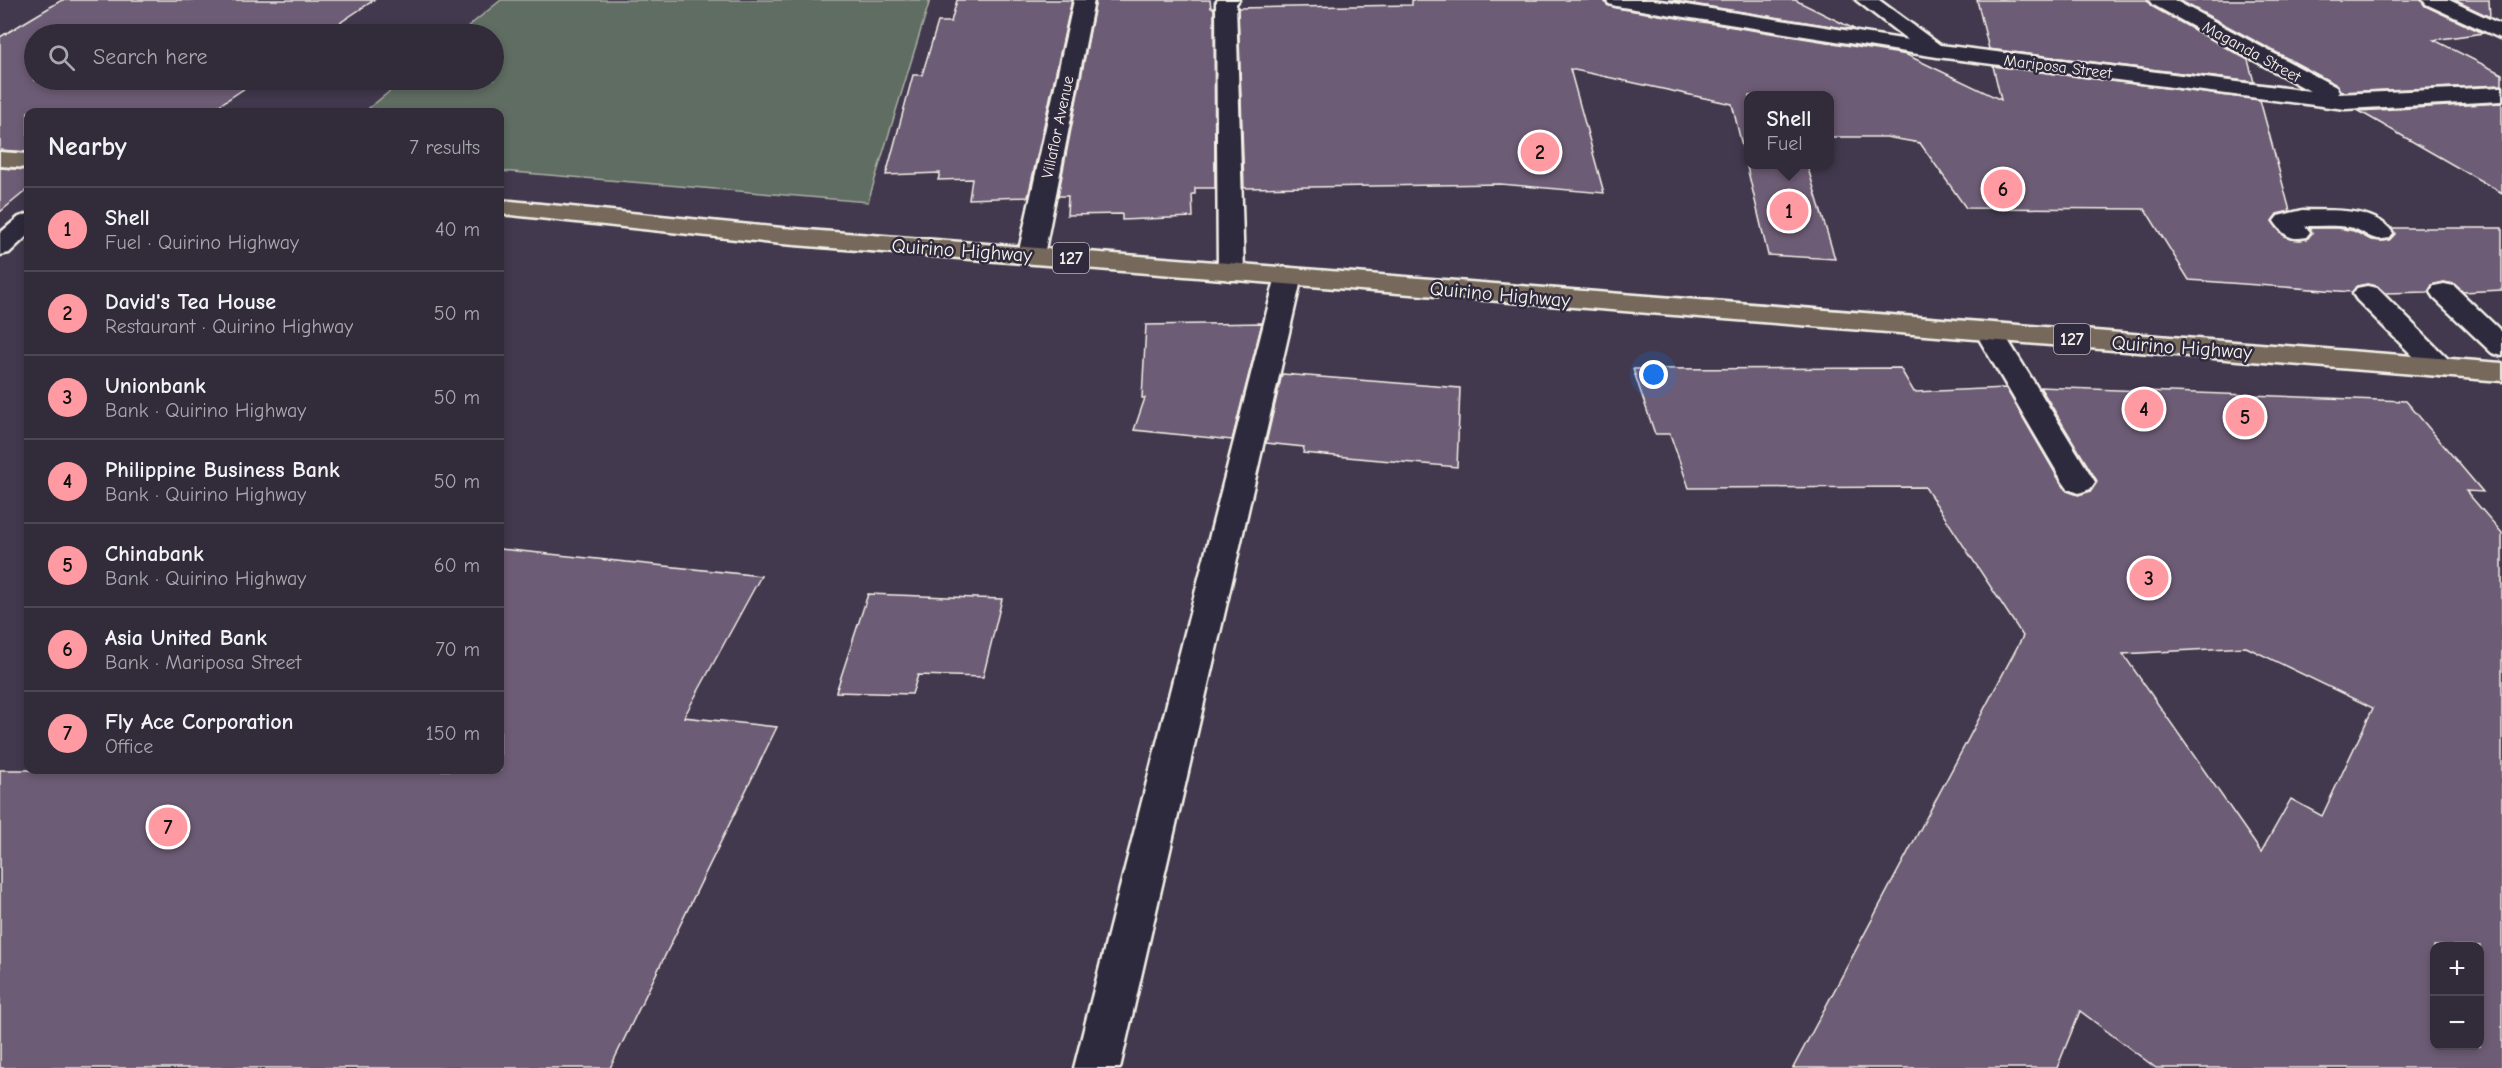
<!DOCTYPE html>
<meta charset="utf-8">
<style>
:root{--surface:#322b3a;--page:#3a3342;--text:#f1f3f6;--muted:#a8a7af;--line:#4d4754;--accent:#ff9aa2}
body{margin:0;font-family:"Comic Neue",sans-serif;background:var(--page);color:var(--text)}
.controls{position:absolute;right:18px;bottom:18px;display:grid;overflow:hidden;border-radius:12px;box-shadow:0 3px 9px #0003}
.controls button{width:54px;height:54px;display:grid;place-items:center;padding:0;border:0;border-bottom:2px solid var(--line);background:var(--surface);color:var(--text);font:30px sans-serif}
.you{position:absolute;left:1654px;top:375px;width:21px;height:21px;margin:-15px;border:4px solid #fff;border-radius:50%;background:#1a73e8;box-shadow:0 0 0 9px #1a73e833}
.badge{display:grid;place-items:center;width:39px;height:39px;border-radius:50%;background:var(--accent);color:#111;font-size:20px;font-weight:700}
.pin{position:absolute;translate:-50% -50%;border:3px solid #fff;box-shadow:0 2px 6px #0006}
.popup{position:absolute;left:1744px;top:91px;width:90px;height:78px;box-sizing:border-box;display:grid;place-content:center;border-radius:12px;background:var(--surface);filter:drop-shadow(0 2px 4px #0005);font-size:20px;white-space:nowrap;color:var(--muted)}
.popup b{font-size:22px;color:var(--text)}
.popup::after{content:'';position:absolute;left:50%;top:100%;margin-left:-12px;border:12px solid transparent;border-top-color:var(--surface)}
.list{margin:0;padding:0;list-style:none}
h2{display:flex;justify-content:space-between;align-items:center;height:78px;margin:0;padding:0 24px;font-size:26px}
h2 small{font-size:20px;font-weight:400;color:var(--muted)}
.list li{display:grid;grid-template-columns:39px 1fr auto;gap:18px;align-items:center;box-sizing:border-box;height:84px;padding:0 24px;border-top:2px solid var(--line)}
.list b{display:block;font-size:22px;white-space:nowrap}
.list p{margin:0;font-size:20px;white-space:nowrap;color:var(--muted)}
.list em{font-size:20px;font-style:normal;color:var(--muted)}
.icon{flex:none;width:33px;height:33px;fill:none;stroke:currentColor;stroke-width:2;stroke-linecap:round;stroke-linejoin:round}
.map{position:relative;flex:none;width:2502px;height:1068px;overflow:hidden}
.search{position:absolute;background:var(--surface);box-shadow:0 3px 9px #0003;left:24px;top:24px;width:480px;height:66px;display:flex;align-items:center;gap:15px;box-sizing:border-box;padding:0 21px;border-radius:33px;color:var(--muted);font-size:22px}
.panel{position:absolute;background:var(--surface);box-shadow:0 3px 9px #0003;left:24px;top:108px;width:480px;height:666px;border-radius:12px}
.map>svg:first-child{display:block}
.green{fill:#616d62;stroke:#aaafa5;stroke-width:1.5}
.building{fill:#6d5b74;stroke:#f4f1e8;stroke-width:1.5;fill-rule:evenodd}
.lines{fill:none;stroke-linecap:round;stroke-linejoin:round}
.lane-casing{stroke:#f4f1e8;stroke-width:5}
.street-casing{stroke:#f4f1e8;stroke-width:5}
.primary-casing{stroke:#f4f1e8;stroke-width:5}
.lane{fill:#2f2a3d;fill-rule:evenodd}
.street{fill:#2f2a3d;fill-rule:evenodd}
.primary{fill:#76695c;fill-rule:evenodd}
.labels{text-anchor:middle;stroke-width:5;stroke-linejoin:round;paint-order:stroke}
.far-street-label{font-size:16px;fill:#f4f1e8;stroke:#2f2a3d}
.shield{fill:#2f2a3d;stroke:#b9b5b5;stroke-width:1.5}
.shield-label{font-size:18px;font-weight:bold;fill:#f4f1e8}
.street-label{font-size:20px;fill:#f4f1e8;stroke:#2f2a3d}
</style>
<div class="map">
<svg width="2502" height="1068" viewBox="0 0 2502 1068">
<rect width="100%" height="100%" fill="#42394e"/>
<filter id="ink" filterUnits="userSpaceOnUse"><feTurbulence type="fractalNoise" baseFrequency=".0167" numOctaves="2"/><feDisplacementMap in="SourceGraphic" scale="12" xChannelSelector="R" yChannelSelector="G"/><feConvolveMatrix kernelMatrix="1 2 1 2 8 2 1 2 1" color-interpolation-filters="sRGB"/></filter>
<g filter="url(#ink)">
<polygon class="green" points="501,0 930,0 868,202 500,171 500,112 364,112 404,80 494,80 494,34 459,34"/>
<g class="building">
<polygon points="62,0 374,0 323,34 34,34 34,80 257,80 209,112 28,112 28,152 0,150 0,37"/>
<polygon points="957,0 1072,0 1028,197 969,199 972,179 938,180 940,173 886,175 913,75 922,75 938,22 951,22"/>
<polygon points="1096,0 1210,0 1211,8 1214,8 1215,188 1195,188 1195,194 1192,194 1193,217 1122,220 1122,214 1067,215 1068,196 1058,196"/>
<polygon points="1412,0 1604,0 1607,5 1616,8 1907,55 2001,100 1993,66 2260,100 2290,211 2277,214 2272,221 2283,235 2291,239 2301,240 2308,238 2312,233 2310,228 2338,228 2354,231 2371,240 2382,241 2389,240 2395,234 2392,228 2502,228 2502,290 2463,292 2454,284 2444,282 2432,285 2428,292 2385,293 2377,286 2367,284 2357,286 2352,292 2189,280 2145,209 1966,208 1920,143 1886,137 1830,137 1830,96 1749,96 1749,165 1807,165 1835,259 1768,255 1732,104 1570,69 1604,193 1500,184 1244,188 1238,8 1412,5"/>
<polygon points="1668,0 1795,0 1856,30"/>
<polygon points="1977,0 2147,0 2151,6 2248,60 2254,82 1989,49"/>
<polygon points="2179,0 2421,0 2425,6 2483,33 2434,40 2502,74 2502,85 2341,92 2337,85"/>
<polygon points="2454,0 2489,0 2490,17"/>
<polygon points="2502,103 2502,193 2359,111"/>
<polygon points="0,168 28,170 28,189 0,212"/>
<polygon points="1262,323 1232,440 1134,430 1145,398 1142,398 1146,325"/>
<path d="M1900 368 1914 392 2006 388 2061 483 2067 491 2078 495 2091 491 2097 481 2040 387 2406 401 2483 492 2466 491 2502 533V1068H2156L2080 1011 2057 1068H1793L2023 636 1925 487 1689 488 1670 434H1655L1633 369ZM2246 647 2373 708 2322 816 2291 799 2261 852 2123 654ZM2434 946H2480V1046H2434Z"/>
<polygon points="1282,374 1460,388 1457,467 1303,453 1304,447 1266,443"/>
<polygon points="500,549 761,576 684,717 777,727 610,1068 0,1068 0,770 500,770"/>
<polygon points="868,594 1002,599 983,677 918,675 912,694 836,692"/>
</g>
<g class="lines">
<g class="lane-casing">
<g id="lane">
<polygon points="1218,0 1239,0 1236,4 1244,272 1240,278 1231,280 1222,278 1218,272 1216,3"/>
<path d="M2303 210C2331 211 2374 206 2393 233L2389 238C2369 243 2366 230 2349 227 2335 225 2319 226 2305 226L2310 232 2306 237C2290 241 2283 234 2274 221L2278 216Z"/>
<polygon points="1289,268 1298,270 1302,276 1120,1068 1074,1068 1276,276 1280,270"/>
<polygon points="2444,284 2454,286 2502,332 2502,356 2492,353 2434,298 2430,292 2434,286"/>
<polygon points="2367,286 2377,288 2450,361 2454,367 2450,373 2440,376 2430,373 2357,300 2353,294 2357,288"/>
<polygon points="1989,324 1999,326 2003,332 2095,482 2090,489 2079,493 2068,489 2063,482 1975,332 1979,326"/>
</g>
</g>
<g class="street-casing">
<g id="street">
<polygon points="1074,0 1094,0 1044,255 1040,261 1031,263 1022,261 1018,255"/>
<polygon points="1606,0 1654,0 1908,40 1856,0 1879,0 1940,45 2310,91 2152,4 2149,0 2174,0 2336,87 2339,92 2337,94 2502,87 2502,101 2345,109 1937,57 1616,6 1609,4"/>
<polygon points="2423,0 2449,0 2502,25 2502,39 2426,4"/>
<polygon points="28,214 28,235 9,253 0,255 0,233 19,217"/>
</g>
</g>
<g class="primary-casing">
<g id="primary">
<polygon points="0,152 28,154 28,168 0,166"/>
<polygon points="500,200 782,228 2502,363 2502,381 782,244 500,214"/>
</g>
</g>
<use href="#lane" class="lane"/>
<use href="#street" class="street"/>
<use href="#primary" class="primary"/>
</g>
</g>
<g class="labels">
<g class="far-street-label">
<text transform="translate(2252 51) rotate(29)" y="6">Maganda Street</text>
<text transform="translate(2058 66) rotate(7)" y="6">Mariposa Street</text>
<text transform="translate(1057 127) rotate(-78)" y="6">Villaflor Avenue</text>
</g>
<g class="shield">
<rect x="1053" y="243" width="36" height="30" rx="4.5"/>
<rect x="2054" y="324" width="36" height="30" rx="4.5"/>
</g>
<g class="shield-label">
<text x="1071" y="264">127</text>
<text x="2072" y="345">127</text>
</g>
<g class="street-label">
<text transform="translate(962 250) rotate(4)" y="7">Quirino Highway</text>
<text transform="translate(1500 294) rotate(5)" y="7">Quirino Highway</text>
<text transform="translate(2182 347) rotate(4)" y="7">Quirino Highway</text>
</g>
</g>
</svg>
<div class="controls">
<button>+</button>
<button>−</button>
</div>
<div class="you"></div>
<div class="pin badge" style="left:1789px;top:211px">1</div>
<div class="popup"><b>Shell</b>Fuel</div>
<div class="pin badge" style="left:1540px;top:152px">2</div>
<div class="pin badge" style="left:2149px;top:578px">3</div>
<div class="pin badge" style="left:2144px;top:409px">4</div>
<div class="pin badge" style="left:2245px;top:417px">5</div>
<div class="pin badge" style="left:2003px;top:189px">6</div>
<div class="pin badge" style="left:168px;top:827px">7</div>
<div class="search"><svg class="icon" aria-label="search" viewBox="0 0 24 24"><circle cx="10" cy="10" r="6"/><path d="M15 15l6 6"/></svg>Search here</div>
<section class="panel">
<h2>Nearby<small>7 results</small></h2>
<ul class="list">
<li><span class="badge">1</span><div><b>Shell</b><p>Fuel · Quirino Highway</p></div><em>40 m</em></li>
<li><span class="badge">2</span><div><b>David's Tea House</b><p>Restaurant · Quirino Highway</p></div><em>50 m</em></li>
<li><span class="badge">3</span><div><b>Unionbank</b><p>Bank · Quirino Highway</p></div><em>50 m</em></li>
<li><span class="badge">4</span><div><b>Philippine Business Bank</b><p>Bank · Quirino Highway</p></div><em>50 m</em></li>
<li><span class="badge">5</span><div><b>Chinabank</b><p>Bank · Quirino Highway</p></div><em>60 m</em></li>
<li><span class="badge">6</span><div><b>Asia United Bank</b><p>Bank · Mariposa Street</p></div><em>70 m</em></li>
<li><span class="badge">7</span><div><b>Fly Ace Corporation</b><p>Office</p></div><em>150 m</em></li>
</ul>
</section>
</div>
